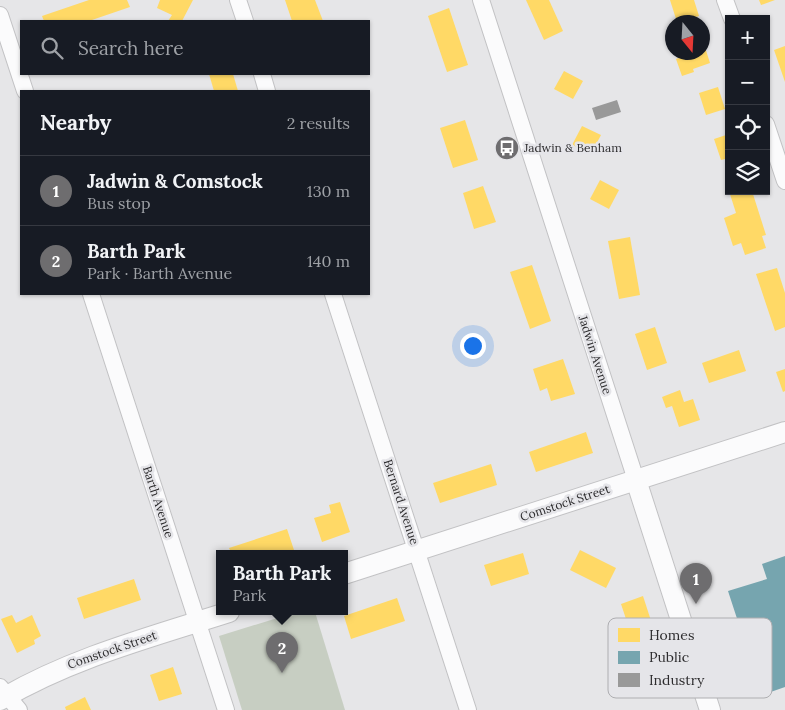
<!DOCTYPE html>
<meta charset="utf-8">
<style>
:root{--surface:#171b24;--page:#242831;--text:#f1f3f6;--muted:#9ea1a6;--line:#363941;--accent:#6e6d6f}
body{margin:0;font-family:Lora,serif;background:var(--page);color:var(--text)}
.controls{position:absolute;right:15px;top:15px;display:grid;overflow:hidden;border-radius:0px;box-shadow:0 1px 4px #0004}
.controls button{width:45px;height:45px;display:grid;place-items:center;padding:0;border:0;border-bottom:1px solid var(--line);background:var(--surface);color:var(--text);font:25px sans-serif}
.compass{position:absolute;left:665px;top:15px;width:45px;height:45px;border-radius:50%;background:var(--surface);box-shadow:0 1px 4px #0004;rotate:162deg}
.you{position:absolute;left:472px;top:345px;width:18px;height:18px;margin:-12px;border:4px solid #fff;border-radius:50%;background:#1a73e8;box-shadow:0 0 0 8px #1a73e833}
.badge{display:grid;place-items:center;width:32px;height:32px;border-radius:50%;background:var(--accent);color:#fff;font-size:16px;font-weight:700}
.pin{position:absolute;translate:-50% -41px;filter:drop-shadow(0 1px 2px #0008)}
.pin::after{content:'';position:absolute;top:26px;width:18px;height:15px;background:inherit;clip-path:polygon(0 0,100% 0,50% 100%)}
.popup{position:absolute;left:216px;top:550px;width:132px;height:65px;box-sizing:border-box;display:grid;place-content:center;border-radius:0px;background:var(--surface);filter:drop-shadow(0 1px 4px #0005);font-size:16px;white-space:nowrap;color:var(--muted)}
.popup b{font-size:19px;color:var(--text)}
.popup::after{content:'';position:absolute;left:50%;top:100%;margin-left:-10px;border:10px solid transparent;border-top-color:var(--surface)}
.list{margin:0;padding:0;list-style:none}
h2{display:flex;justify-content:space-between;align-items:center;height:65px;margin:0;padding:0 20px;font-size:21px}
h2 small{font-size:16px;font-weight:400;color:var(--muted)}
.list li{display:grid;grid-template-columns:32px 1fr auto;gap:15px;align-items:center;box-sizing:border-box;height:70px;padding:0 20px;border-top:1px solid var(--line)}
.list b{display:block;font-size:19px;white-space:nowrap}
.list p{margin:0;font-size:16px;white-space:nowrap;color:var(--muted)}
.list em{font-size:16px;font-style:normal;color:var(--muted)}
.icon{flex:none;width:28px;height:28px;fill:none;stroke:currentColor;stroke-width:2;stroke-linecap:round;stroke-linejoin:round}
.map{position:relative;flex:none;width:785px;height:710px;overflow:hidden}
.search{position:absolute;background:var(--surface);box-shadow:0 1px 4px #0004;left:20px;top:20px;width:350px;height:55px;display:flex;align-items:center;gap:12px;box-sizing:border-box;padding:0 18px;border-radius:0px;color:var(--muted);font-size:19px}
.panel{position:absolute;background:var(--surface);box-shadow:0 1px 4px #0004;left:20px;top:90px;width:350px;height:205px;border-radius:0px}
.map>svg:first-child{display:block}
.green{fill:#c7cec2}
.homes{fill:#ffd966}
.public{fill:#76a5af}
.industry{fill:#999}
.lines{fill:none;stroke-linecap:round;stroke-linejoin:round}
.minor-casing{stroke:#c2c2c4;stroke-width:18}
.tertiary-casing{stroke:#c2c2c4;stroke-width:22}
.minor{stroke:#fbfbfc;stroke-width:16}
.tertiary{stroke:#fbfbfc;stroke-width:20}
.labels{text-anchor:middle;stroke-width:5;stroke-linejoin:round;paint-order:stroke}
.poi-label{font-size:12px;fill:#2d2c2e;stroke:#e5e5e9;text-anchor:start}
.street-label{font-size:12px;fill:#2d2c2e;stroke:#e5e5e9}
.key{fill:#e5e5e9;stroke:#aeaeb1;stroke-width:1}
.key-label{font-size:14px;fill:#2d2c2e}
</style>
<div class="map">
<svg width="785" height="710" viewBox="0 0 785 710">
<rect width="100%" height="100%" fill="#e6e6e8"/>
<polygon class="green" points="297,612 315,612 345,710 242,710 219,636"/>
<g class="homes">
<polygon points="89,0 127,0 130,7 89,21 44,21 42,16"/>
<polygon points="160,0 193,0 182,21 168,21 172,15 157,8"/>
<polygon points="285,0 315,0 323,21 292,21"/>
<polygon points="526,0 549,0 563,31 544,40"/>
<polygon points="670,0 694,0 699,16 677,22"/>
<polygon points="759,0 775,0 761,5"/>
<polygon points="449,8 468,65 447,72 428,16"/>
<polygon points="703,41 710,63 693,69 694,72 682,76 676,59 687,55 686,52 702,52"/>
<polygon points="785,46 785,82 774,50"/>
<polygon points="564,71 583,81 573,99 554,89"/>
<polygon points="209,74 233,74 238,91 214,91"/>
<polygon points="718,87 725,109 706,115 699,93"/>
<polygon points="465,120 478,160 453,168 440,128"/>
<polygon points="582,126 601,135 591,154 572,145"/>
<polygon points="729,134 729,158 721,160 714,139"/>
<polygon points="600,180 619,190 609,209 590,199"/>
<polygon points="483,186 496,222 474,229 463,193"/>
<polygon points="729,191 752,191 766,235 762,236 766,248 745,255 741,243 733,246 724,218 736,213"/>
<polygon points="630,237 640,295 619,299 608,241"/>
<polygon points="532,265 551,321 530,329 510,272"/>
<polygon points="777,268 785,293 785,327 775,331 756,274"/>
<polygon points="655,327 667,363 647,370 635,334"/>
<polygon points="739,350 746,371 709,383 702,363"/>
<polygon points="563,359 575,394 551,401 547,388 540,391 533,369"/>
<polygon points="785,369 785,391 783,392 776,372"/>
<polygon points="680,390 684,402 693,399 700,420 679,427 672,406 666,408 662,397"/>
<polygon points="586,432 593,453 536,472 529,452"/>
<polygon points="491,464 497,485 440,503 433,483"/>
<polygon points="340,502 350,532 322,542 314,518 331,513 329,505"/>
<polygon points="287,529 294,550 282,554 232,554 229,548"/>
<polygon points="580,550 616,568 606,588 570,570"/>
<polygon points="523,553 529,574 491,586 484,565"/>
<polygon points="134,579 141,600 84,619 77,598"/>
<polygon points="643,596 655,633 633,640 621,604"/>
<polygon points="397,598 405,621 351,639 344,616"/>
<polygon points="12,615 16,623 32,615 41,636 34,640 35,644 17,653 1,619"/>
<polygon points="665,666 672,688 651,694 644,673"/>
<polygon points="173,667 182,694 159,701 150,675"/>
<polygon points="85,697 91,710 66,710 65,707"/>
</g>
<polygon class="public" points="785,556 785,687 762,695 728,591 767,579 762,564"/>
<polygon class="industry" points="617,100 621,112 596,120 592,108"/>
<g class="lines">
<g class="minor-casing">
<g id="minor">
<polyline points="238,0 245,21"/>
<polyline points="481,0 636,480"/>
<polyline points="725,0 732,19"/>
<polyline points="0,15 25,91"/>
<polyline points="262,74 267,91"/>
<polyline points="766,124 785,181"/>
<polyline points="91,294 226,710"/>
<polyline points="333,294 468,710"/>
<polyline points="0,687 19,710"/>
</g>
</g>
<g class="tertiary-casing">
<g id="tertiary">
<polyline points="636,480 710,710"/>
<polyline points="344,574 785,432"/>
<path d="M0 700C71 658 151 637 229 612"/>
</g>
</g>
<use href="#minor" class="minor"/>
<use href="#tertiary" class="tertiary"/>
</g>
<defs>
<g id="bus-disc" transform="scale(1.25)"><circle r="9.5" fill="#6e6d6f" stroke="#e5e5e9"/><path d="M-5-6H5V4H4V6H2V4H-2V6H-4V4H-5ZM-3.5-4V0h7V-4ZM-3.5 1.2v1.5H-2V1.2ZM2 1.2v1.5H3.5V1.2Z" fill="#fff"/></g>
</defs>
<g fill-rule="evenodd">
<use href="#bus-disc" x="507" y="148"/>
</g>
<g class="labels">
<g class="poi-label">
<text x="524" y="152">Jadwin &amp; Benham</text>
</g>
<g class="street-label">
<text transform="translate(595 355) rotate(72)" y="4">Jadwin Avenue</text>
<text transform="translate(158 502) rotate(72)" y="4">Barth Avenue</text>
<text transform="translate(401 502) rotate(72)" y="4">Bernard Avenue</text>
<text transform="translate(565 503) rotate(-18)" y="4">Comstock Street</text>
<text transform="translate(112 650) rotate(-19)" y="4">Comstock Street</text>
</g>
</g>
<rect x="608" y="618" width="164" height="80" rx="8" class="key"/>
<rect x="618" y="628" width="22" height="14" fill="#ffd966"/>
<rect x="618" y="651" width="22" height="13" fill="#76a5af"/>
<rect x="618" y="673" width="22" height="14" fill="#999"/>
<g class="key-label">
<text x="649" y="640">Homes</text>
<text x="649" y="662">Public</text>
<text x="649" y="685">Industry</text>
</g>
</svg>
<div class="controls">
<button>+</button>
<button>−</button>
<button><svg class="icon" aria-label="locate" viewBox="0 0 24 24"><circle cx="12" cy="12" r="6"/><path d="M12 2v4M12 18v4M2 12h4M18 12h4"/></svg></button>
<button><svg class="icon" aria-label="layers" viewBox="0 0 24 24"><path d="M12 4l9 5-9 5-9-5zM3 14l9 5 9-5"/></svg></button>
</div>
<svg class="compass" viewBox="-18 -18 36 36"><path d="M0-13l5 13h-10z" fill="#e53935"/><path d="M0 13l5-13h-10z" fill="#9ea1a6"/></svg>
<div class="you"></div>
<div class="pin badge" style="left:696px;top:604px">1</div>
<div class="pin badge" style="left:282px;top:673px">2</div>
<div class="popup"><b>Barth Park</b>Park</div>
<div class="search"><svg class="icon" aria-label="search" viewBox="0 0 24 24"><circle cx="10" cy="10" r="6"/><path d="M15 15l6 6"/></svg>Search here</div>
<section class="panel">
<h2>Nearby<small>2 results</small></h2>
<ul class="list">
<li><span class="badge">1</span><div><b>Jadwin &amp; Comstock</b><p>Bus stop</p></div><em>130 m</em></li>
<li><span class="badge">2</span><div><b>Barth Park</b><p>Park · Barth Avenue</p></div><em>140 m</em></li>
</ul>
</section>
</div>
